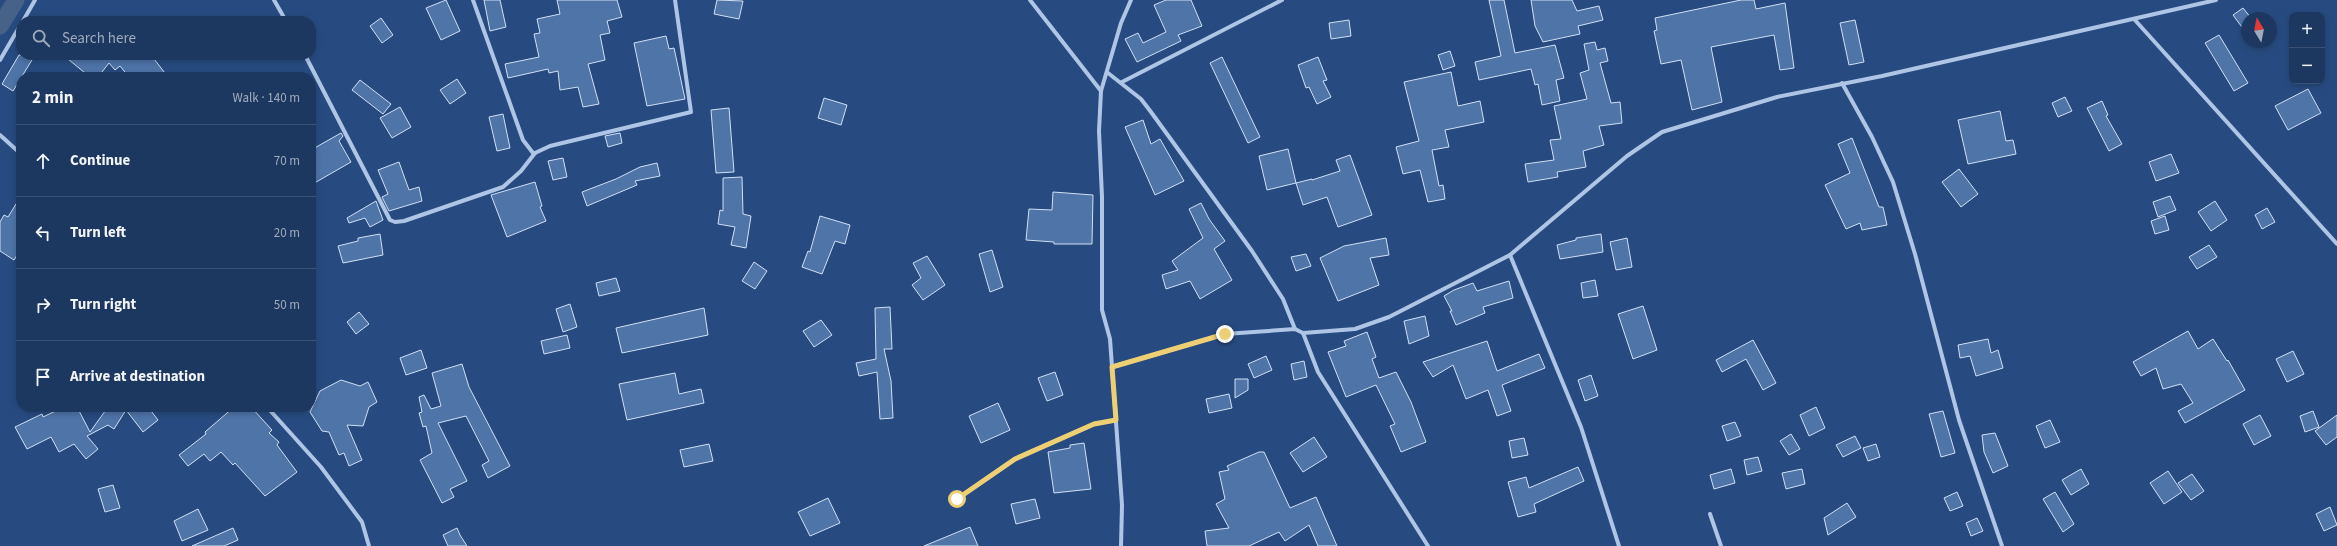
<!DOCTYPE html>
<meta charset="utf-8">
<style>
:root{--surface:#1d3860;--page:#2a4369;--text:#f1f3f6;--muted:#a0acbd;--line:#3b5275}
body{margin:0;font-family:"Source Sans 3",sans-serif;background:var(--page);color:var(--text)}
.controls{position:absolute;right:12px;top:12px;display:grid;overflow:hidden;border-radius:8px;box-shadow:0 2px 6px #0003}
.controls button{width:36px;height:36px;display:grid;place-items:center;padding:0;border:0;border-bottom:1px solid var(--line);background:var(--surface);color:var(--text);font:20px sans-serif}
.compass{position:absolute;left:2241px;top:12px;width:36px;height:36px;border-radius:50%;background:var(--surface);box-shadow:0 2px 6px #0003;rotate:350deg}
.stop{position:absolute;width:12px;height:12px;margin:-9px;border:3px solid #eecf73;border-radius:50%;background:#fff}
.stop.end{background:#eecf73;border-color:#fff;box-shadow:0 1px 4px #0008}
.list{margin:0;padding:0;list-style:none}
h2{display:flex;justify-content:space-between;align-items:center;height:52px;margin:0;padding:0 16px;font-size:17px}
h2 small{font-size:13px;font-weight:400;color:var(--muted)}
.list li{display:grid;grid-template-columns:26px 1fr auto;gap:12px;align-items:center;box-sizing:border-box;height:72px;padding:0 16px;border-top:1px solid var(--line)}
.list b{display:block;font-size:15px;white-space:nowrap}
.list em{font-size:13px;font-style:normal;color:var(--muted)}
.icon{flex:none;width:22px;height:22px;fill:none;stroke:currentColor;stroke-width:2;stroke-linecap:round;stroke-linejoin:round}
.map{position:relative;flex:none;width:2337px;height:546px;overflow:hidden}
.search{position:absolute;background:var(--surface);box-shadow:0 2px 6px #0003;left:16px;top:16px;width:300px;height:44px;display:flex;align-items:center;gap:10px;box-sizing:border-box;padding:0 14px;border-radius:16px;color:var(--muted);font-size:15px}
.panel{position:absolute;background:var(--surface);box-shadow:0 2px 6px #0003;left:16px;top:72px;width:300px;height:340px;border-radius:16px}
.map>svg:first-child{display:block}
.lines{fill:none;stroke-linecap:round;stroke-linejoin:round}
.canal{stroke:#476288;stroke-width:17}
.building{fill:#4f74a8;stroke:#d1e0f5}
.minor{stroke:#aec5e6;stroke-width:4}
.route{stroke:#eecf73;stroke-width:5}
</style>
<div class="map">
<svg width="2337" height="546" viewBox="0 0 2337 546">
<rect width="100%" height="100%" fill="#274b80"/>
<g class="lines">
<polyline class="canal" points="0,26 16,0"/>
</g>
<g class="building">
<polygon points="446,0 460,31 441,40 426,8"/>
<polygon points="484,0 500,0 506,27 490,31"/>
<polygon points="557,0 617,0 622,17 607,21 610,33 600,35 605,60 588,64 599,104 583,107 578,87 560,90 558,71 549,73 548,69 508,78 505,64 539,57 534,34 540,33 537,19 560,14"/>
<polygon points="717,0 743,1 739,19 714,14"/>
<polygon points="1166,0 1191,0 1202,26 1178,35 1181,41 1137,62 1125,39 1138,33 1143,43 1166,32 1154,5"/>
<polygon points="1489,0 1504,0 1515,53 1555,45 1564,78 1556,80 1560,101 1542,105 1538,84 1535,85 1531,69 1479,80 1475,62 1501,56"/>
<polygon points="1531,0 1572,0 1577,11 1599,6 1603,20 1578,26 1580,34 1543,42 1535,26"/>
<polygon points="1741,0 1754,0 1756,9 1785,3 1794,68 1780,70 1774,35 1711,47 1722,102 1692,110 1681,60 1661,64 1654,31 1657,30 1655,18"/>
<polygon points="2243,8 2251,18 2247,18 2247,34 2233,15"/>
<polygon points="381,18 393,35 382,43 370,26"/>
<polygon points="1349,20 1351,36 1331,39 1329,23"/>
<polygon points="1855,20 1864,62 1849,65 1840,23"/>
<polygon points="2219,35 2248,83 2234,91 2205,43"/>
<polygon points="666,36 669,49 674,48 685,99 647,106 634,43"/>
<polygon points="1595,42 1597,50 1605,48 1608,61 1600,63 1611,103 1620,102 1622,123 1599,126 1604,145 1583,151 1586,167 1557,172 1558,177 1528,182 1525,164 1554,160 1550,140 1561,139 1554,106 1587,99 1580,73 1589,70 1584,44"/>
<polygon points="1450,51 1455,66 1443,70 1438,55"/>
<polygon points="19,55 35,55 13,91 2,84"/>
<polygon points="63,55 151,55 168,77 129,77 120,66 115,70 109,63 98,77 90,77"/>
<polygon points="1222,57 1260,137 1248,143 1210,63"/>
<polygon points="1318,57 1327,80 1323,81 1331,97 1317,104 1309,87 1306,88 1298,65"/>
<polygon points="1451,72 1458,106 1480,101 1484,122 1445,130 1449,147 1432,150 1439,186 1443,185 1445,199 1428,202 1420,170 1403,174 1396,147 1419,141 1404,82"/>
<polygon points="457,79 466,93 450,104 440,90"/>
<polygon points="360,80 391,104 383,114 352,90"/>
<polygon points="2308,89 2321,113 2288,130 2275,106"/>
<polygon points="2065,97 2072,111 2058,117 2052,103"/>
<polygon points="824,98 847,105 841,125 818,118"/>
<polygon points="2102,101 2108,115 2106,116 2122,144 2109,151 2087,108"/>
<polygon points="400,107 411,127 392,138 380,118"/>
<polygon points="729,108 734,172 716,173 711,110"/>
<polygon points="2000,111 2006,141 2013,140 2016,154 1968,164 1958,120"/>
<polygon points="503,114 510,148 497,151 489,117"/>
<polygon points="1143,120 1151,144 1160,139 1184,181 1155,195 1125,127"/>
<polygon points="341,133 343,136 339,141 351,162 311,185 311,150"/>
<polygon points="620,133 622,143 608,147 605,136"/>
<polygon points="1852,138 1879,207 1883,207 1887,225 1862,230 1860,223 1846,229 1825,185 1850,173 1838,144"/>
<polygon points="1288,149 1296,183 1267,190 1259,156"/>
<polygon points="2171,154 2179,173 2156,181 2149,162"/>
<polygon points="1350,155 1372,215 1338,227 1327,197 1303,205 1296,183 1312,179 1312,180 1340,171 1336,160"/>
<polygon points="563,158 567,177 553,180 548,161"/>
<polygon points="399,162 409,190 419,187 422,201 389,211 382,197 388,194 378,170"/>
<polygon points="657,163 660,176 635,181 637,185 587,206 582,192 616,179 640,167"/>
<polygon points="1959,169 1978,194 1961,207 1942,182"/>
<polygon points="742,177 743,214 751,216 746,248 731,245 735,227 718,224 720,210 723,211 723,178"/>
<polygon points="535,182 542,206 540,207 546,221 507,237 491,195"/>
<polygon points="1053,192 1093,195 1092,244 1054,244 1054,242 1026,240 1029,209 1052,210"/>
<polygon points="21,196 21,249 14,260 0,251 0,222 4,215 8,217"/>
<polygon points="2170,196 2176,210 2158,217 2153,202"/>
<polygon points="376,201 383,220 370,227 365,218 349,223 347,218"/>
<polygon points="2215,201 2227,220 2211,231 2198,212"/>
<polygon points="1201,203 1209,219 1225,241 1214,249 1232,280 1200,299 1190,281 1166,289 1162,275 1178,270 1172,261 1203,238 1189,209"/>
<polygon points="2267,208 2275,222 2262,229 2255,215"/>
<polygon points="820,216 850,225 845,244 835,241 822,274 802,267 808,251 810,252"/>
<polygon points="2165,216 2169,230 2155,234 2151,221"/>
<polygon points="380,234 383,255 343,263 338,246 358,241 358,238"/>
<polygon points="1601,234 1603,252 1560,259 1557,245 1576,240 1576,238"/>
<polygon points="1386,238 1389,255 1370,258 1379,285 1338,301 1320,258 1344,246"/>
<polygon points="1627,238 1632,267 1616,270 1610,242"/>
<polygon points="2209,245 2217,257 2197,269 2189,257"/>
<polygon points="992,250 1003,287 990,292 979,254"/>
<polygon points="1306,254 1311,266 1296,271 1291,257"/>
<polygon points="927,256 945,285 923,300 912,285 921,278 913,263"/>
<polygon points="754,262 767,271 755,289 742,281"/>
<polygon points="616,278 620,291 599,296 596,283"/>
<polygon points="1595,280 1598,296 1583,298 1581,283"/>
<polygon points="1509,281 1513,298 1483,307 1485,313 1456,325 1450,311 1452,311 1444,296 1454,290 1473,283 1477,291"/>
<polygon points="570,304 577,327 563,332 556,309"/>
<polygon points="1643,306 1657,350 1633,359 1618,314"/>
<polygon points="890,307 892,349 884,349 891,381 893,418 880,419 877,372 859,376 856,363 876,359 875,308"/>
<polygon points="704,308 708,335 622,353 616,328"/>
<polygon points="359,312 369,324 356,334 347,322"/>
<polygon points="1425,316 1429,336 1409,344 1404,321"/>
<polygon points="821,320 832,335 814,347 803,331"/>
<polygon points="2188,331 2198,349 2213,339 2227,361 2228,360 2245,390 2185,423 2178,411 2193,403 2181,384 2163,389 2156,368 2141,376 2133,362"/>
<polygon points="1367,332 1376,357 1372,359 1379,378 1396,372 1411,402 1426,442 1401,452 1390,426 1395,424 1376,385 1346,397 1328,352 1346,346 1344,341"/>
<polygon points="567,335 570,348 544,354 541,341"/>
<polygon points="1988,339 1991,353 1998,350 2003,368 1976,376 1970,356 1960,358 1958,345"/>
<polygon points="1753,340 1776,383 1763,390 1746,359 1722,372 1716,360"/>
<polygon points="1487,341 1497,371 1539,354 1545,368 1502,385 1511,411 1497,416 1488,390 1466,399 1453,365 1433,377 1423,362"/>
<polygon points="421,350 427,368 406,375 400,358"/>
<polygon points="2293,351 2304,374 2287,382 2276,359"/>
<polygon points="1266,356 1272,370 1254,378 1248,364"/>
<polygon points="1304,361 1307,377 1294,380 1291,364"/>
<polygon points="462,364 469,387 510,466 488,478 482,465 489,461 466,416 438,423 467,481 450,489 454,497 442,503 420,460 432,453 426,426 423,427 419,413 422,412 419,397 424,395 431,409 441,406 432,373"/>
<polygon points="1055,372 1063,395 1047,401 1038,378"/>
<polygon points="675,373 679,394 701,389 704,403 627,420 619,384"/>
<polygon points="1591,375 1598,396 1585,401 1578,380"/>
<polygon points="1235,379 1248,379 1248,390 1235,398"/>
<polygon points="341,380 360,386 368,382 377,402 369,407 363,426 347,425 362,460 349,466 344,453 339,455 329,432 322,431 310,412 320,391"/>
<polygon points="1229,394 1232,408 1209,413 1206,399"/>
<polygon points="998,403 1010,430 981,443 969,416"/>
<polygon points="64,407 77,407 90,432 108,407 148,407 158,420 143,432 126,410 114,429 108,425 87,436 98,449 86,459 74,444 59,452 51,437 27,449 15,427 42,414 43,417"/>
<polygon points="234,407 251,407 272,430 269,433 279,442 277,445 297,472 265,496 235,463 233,465 221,452 210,461 204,454 188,466 179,455 206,434 205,432"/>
<polygon points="1816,407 1825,428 1809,436 1800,415"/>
<polygon points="1943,411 1955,453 1941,457 1929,414"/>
<polygon points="2313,411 2319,427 2305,432 2300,416"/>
<polygon points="2260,415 2271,436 2254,445 2243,424"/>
<polygon points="2337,415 2337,437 2326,445 2315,431"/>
<polygon points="2050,420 2060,442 2045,448 2036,426"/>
<polygon points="1735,422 1741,436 1727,441 1722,426"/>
<polygon points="1995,433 2008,466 1993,473 1984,452 1982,435"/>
<polygon points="1791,434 1800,449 1789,455 1780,441"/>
<polygon points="1855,436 1861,448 1843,457 1836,445"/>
<polygon points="1314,437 1327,457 1303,472 1290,453"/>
<polygon points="1524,438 1528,455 1512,458 1509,441"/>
<polygon points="1084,443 1091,489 1054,493 1048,452 1070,448 1070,445"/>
<polygon points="709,444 713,461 684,467 680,450"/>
<polygon points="1876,444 1880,457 1868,461 1863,448"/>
<polygon points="1259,452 1264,452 1290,508 1316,497 1337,546 1318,546 1309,525 1285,541 1279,532 1249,546 1207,546 1205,531 1229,528 1216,504 1225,499 1219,472 1229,470 1227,466"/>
<polygon points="1758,457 1762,471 1747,475 1744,460"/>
<polygon points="1578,467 1584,481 1534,504 1536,512 1518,517 1508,482 1526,477 1529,488"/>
<polygon points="1731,469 1735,483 1714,489 1710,475"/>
<polygon points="1802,469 1805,484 1786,489 1782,473"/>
<polygon points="2081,469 2089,484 2071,495 2062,480"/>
<polygon points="2168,471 2182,492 2164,504 2150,483"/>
<polygon points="2192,474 2204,491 2191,500 2178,483"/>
<polygon points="113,485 120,508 105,512 98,489"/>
<polygon points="1957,492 1963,506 1950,511 1944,498"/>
<polygon points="2055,492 2074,524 2063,532 2043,499"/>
<polygon points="828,498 840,523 810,536 798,512"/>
<polygon points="1035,499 1040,518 1016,524 1011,504"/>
<polygon points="1847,503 1856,517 1828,535 1824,518"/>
<polygon points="2330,507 2337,525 2324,531 2316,514"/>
<polygon points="198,509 208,530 182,541 174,521"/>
<polygon points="1977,518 1983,531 1971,536 1966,523"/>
<polygon points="970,527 978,546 924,546"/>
<polygon points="233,528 238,540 224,546 192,546"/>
<polygon points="457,528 460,535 467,546 448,546 443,535"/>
</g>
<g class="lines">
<g class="minor">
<polyline points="274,0 286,21"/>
<polyline points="473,0 523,140 533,153 535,153"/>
<polyline points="1030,0 1101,91"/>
<polyline points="2134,19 2337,244"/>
<polyline points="23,21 35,0"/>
<polyline points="305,55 390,220 395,222 404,221 503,187 521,171 535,153 550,146 691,112 675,0"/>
<polyline points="0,60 21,24"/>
<polyline points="1108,73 1141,99 1151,112 1252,251 1283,299 1295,329"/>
<polyline points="1122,82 1282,0"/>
<polyline points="1842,83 1872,137 1893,182 1915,254 1959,420 2002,546"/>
<polyline points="0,135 21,154"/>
<polyline points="1510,255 1581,427 1619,546"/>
<polyline points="1303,333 1355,329 1389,317 1510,255 1627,156 1662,132 1777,97 1882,76 2216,0"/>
<polyline points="1112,367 1225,334 1295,329 1303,333 1318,372 1428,546"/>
<polyline points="267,407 321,467 362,522 369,546"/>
<polyline points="957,499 1015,459 1094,424 1116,420"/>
<polyline points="1710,514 1721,546"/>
<polyline points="1121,546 1122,505 1110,339 1102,310 1102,197 1099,131 1101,91 1121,23 1131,0"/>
</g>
</g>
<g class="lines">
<polyline class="route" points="957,499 1015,459 1094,424 1116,420 1112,367 1225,334"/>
</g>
</svg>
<div class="controls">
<button>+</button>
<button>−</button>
</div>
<svg class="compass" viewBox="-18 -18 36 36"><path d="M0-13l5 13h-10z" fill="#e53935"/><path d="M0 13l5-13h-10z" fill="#a0acbd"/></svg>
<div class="stop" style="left:957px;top:499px"></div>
<div class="stop end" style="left:1225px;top:334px"></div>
<div class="search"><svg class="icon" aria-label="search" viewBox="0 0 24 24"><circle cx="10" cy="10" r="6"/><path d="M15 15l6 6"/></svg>Search here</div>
<section class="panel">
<h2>2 min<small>Walk · 140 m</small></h2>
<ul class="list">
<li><svg class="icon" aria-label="ahead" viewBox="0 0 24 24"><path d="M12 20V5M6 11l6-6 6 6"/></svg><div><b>Continue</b></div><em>70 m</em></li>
<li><svg class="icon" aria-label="left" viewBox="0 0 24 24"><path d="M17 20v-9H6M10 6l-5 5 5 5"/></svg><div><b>Turn left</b></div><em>20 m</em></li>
<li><svg class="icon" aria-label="right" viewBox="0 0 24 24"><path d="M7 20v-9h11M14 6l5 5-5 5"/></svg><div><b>Turn right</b></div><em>50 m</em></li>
<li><svg class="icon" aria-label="arrive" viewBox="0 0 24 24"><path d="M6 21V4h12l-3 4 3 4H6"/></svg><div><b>Arrive at destination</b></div></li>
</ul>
</section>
</div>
